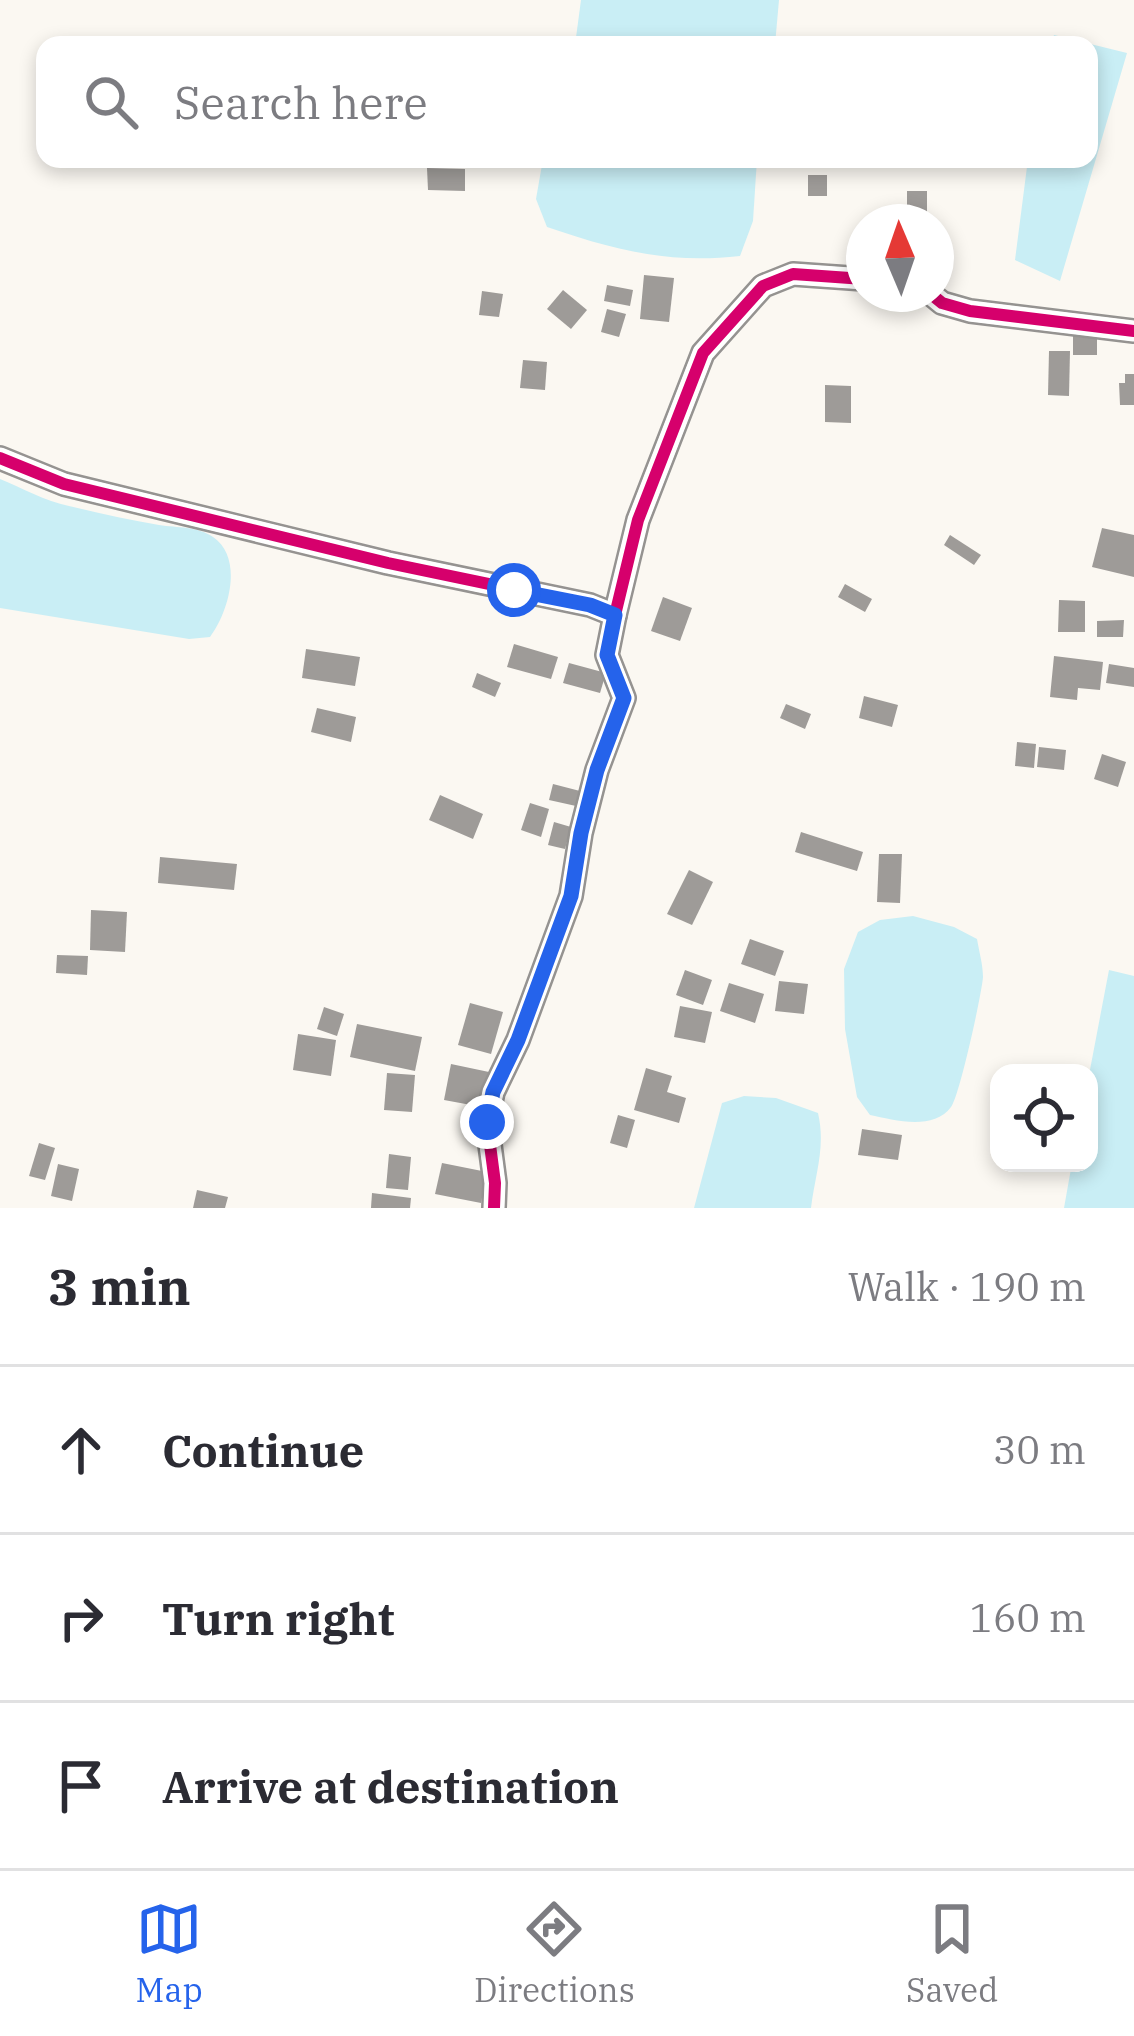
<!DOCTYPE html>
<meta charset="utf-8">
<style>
:root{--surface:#fff;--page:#f2f2f3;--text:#2b2b33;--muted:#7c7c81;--line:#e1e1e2;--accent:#2563eb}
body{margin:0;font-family:"IBM Plex Serif",serif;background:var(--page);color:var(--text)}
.controls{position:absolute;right:36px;bottom:36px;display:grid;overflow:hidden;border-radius:24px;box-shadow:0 6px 18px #0003}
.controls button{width:108px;height:108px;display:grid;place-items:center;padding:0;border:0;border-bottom:3px solid var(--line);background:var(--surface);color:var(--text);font:60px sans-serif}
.compass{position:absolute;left:846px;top:204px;width:108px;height:108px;border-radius:50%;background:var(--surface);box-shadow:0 6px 18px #0003;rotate:358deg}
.stop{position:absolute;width:36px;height:36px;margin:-27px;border:9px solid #2563eb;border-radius:50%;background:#fff}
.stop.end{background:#2563eb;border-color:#fff;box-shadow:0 3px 12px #0008}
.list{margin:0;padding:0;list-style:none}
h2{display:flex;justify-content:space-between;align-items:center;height:156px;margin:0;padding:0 48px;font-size:51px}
h2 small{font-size:39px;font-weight:400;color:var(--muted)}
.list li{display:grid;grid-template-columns:78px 1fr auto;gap:36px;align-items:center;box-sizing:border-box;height:168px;padding:0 48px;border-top:3px solid var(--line)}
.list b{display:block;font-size:45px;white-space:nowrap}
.list em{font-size:39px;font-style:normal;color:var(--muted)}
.icon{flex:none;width:66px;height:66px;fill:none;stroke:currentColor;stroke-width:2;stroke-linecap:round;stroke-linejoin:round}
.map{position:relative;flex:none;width:1134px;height:1208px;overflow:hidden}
.search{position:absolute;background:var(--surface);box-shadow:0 6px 18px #0003;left:36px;right:36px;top:36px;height:132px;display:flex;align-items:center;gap:30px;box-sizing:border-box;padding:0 42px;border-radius:24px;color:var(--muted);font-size:45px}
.sheet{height:660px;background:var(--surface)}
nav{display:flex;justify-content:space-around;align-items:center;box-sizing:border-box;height:168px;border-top:3px solid var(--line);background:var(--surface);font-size:33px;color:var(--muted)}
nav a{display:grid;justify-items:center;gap:6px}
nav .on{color:var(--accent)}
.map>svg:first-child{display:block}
.water{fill:#c9eef5}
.building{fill:#9e9b98}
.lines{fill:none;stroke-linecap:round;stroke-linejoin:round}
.minor-casing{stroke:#959391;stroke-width:26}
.minor{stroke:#fefefd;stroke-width:21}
.cycleway-casing{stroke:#fff;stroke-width:20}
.cycleway{stroke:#d6006c;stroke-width:12}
.route{stroke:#2563eb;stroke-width:15}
</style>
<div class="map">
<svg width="1134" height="1208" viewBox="0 0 1134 1208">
<rect width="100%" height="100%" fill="#fbf8f2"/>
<g class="water">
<polygon points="581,0 779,0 775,45 575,45"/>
<polygon points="1054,35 1127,53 1060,281 1015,260 1028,159 1089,159 1089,45 1051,45"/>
<path d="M543 159H757L753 221 740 256C667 264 615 250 547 227L536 199Z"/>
<path d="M0 479C22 488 45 501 69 506 99 513 129 520 159 525 178 528 197 526 213 537 244 558 229 612 210 637L189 639 0 608Z"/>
<path d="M913 916 954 927 977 939C979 951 983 965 983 977 982 993 959 1098 951 1107 933 1131 894 1120 870 1115L857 1097 845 1029 844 969 858 932 880 920Z"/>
<polygon points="1109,970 1134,976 1134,1208 1064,1208 1072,1163 1089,1163 1089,1075"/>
<path d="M744 1096 776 1098 818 1113C826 1147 815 1175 811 1208H694L722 1103Z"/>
</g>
<g class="building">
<polygon points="427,168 465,169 465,191 428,190"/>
<rect x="808" y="175" width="19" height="21"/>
<rect x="907" y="191" width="20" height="31"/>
<polygon points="644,275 674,278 669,322 640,319"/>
<polygon points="607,285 633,290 630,306 604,301"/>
<polygon points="563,290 587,310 571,329 547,309"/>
<polygon points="482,291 503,294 499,317 479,315"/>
<polygon points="607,309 626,314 619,337 601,332"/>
<rect x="1073" y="330" width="24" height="25"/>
<polygon points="1049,351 1070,351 1069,396 1048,395"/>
<polygon points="523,360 547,362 545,390 520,388"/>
<polygon points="1125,374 1134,374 1134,405 1120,405 1119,383 1125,383"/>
<polygon points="825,385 851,386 851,423 825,422"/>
<polygon points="1102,528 1134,535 1134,577 1092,567"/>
<polygon points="950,535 981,555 974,565 944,545"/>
<polygon points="845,584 872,599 865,612 838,597"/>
<polygon points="663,597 692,608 680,641 651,631"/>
<polygon points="1059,600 1085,601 1085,632 1058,632"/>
<polygon points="1124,620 1123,637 1097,637 1097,621"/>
<polygon points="514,644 558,657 551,679 507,667"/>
<polygon points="306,649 360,657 355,686 302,678"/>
<polygon points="1054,656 1103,662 1100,690 1078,688 1077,700 1050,697"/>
<polygon points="569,663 606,673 600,693 563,683"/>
<polygon points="1109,664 1134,668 1134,687 1106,683"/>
<polygon points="477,673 501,683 495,697 472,687"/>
<polygon points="864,696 898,705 892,727 859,718"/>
<polygon points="786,704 811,714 805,729 780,718"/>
<polygon points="317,708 356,717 351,742 311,732"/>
<polygon points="1017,742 1036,744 1034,768 1015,766"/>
<polygon points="1039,747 1066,750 1064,770 1037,767"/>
<polygon points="1102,754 1126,762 1118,787 1094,779"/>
<polygon points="553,784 580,791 576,806 549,800"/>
<polygon points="440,795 483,814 473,839 429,820"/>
<polygon points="530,803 549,809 541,837 521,830"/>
<polygon points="554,822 571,827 565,849 548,845"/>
<polygon points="801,832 863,852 857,871 795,852"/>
<polygon points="879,854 902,854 900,903 877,902"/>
<polygon points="160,857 237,864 234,890 158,883"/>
<polygon points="689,870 713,882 692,925 667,914"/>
<polygon points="91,910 127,912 125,952 90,950"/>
<polygon points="750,939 784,951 775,976 741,964"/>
<polygon points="57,955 88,956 87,975 56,973"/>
<polygon points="685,970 712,980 703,1005 676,995"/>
<polygon points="779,981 808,984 804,1014 775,1011"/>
<polygon points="729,983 764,994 755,1023 720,1011"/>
<polygon points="470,1003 503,1012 491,1054 458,1045"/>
<polygon points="680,1006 712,1012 705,1043 674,1037"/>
<polygon points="324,1007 344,1014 337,1036 317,1029"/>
<polygon points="357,1024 422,1037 415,1071 350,1057"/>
<polygon points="298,1034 336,1040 331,1076 293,1070"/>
<polygon points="451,1064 489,1072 482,1107 444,1100"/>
<polygon points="646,1068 672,1076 667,1092 686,1098 679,1123 634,1110"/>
<polygon points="387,1073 415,1075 412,1112 384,1110"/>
<polygon points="618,1115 635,1120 627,1148 610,1143"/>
<polygon points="862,1129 902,1135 898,1160 858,1155"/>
<polygon points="39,1143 55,1148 45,1180 29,1176"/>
<polygon points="389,1154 411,1157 408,1190 386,1188"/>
<polygon points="442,1163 487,1172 481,1203 435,1194"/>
<polygon points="58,1164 79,1169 72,1201 51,1196"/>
<polygon points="197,1190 228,1197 225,1208 193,1208"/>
<polygon points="372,1193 411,1198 410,1208 371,1208"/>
</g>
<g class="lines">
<g class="minor-casing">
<g id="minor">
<polyline points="931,294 942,303 970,311 1134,331"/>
<polyline points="0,458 64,484 388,563 590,605 615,615"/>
<polyline points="494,1208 495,1183 487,1122 493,1092 518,1040 571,896 581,833 597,770 624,698 607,655 615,615 638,520 703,353 763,286 793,274 864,279"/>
</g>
</g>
<use href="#minor" class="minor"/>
<g class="cycleway-casing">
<g id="cycleway">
<polyline points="931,294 942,303 970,311 1134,331"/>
<polyline points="0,458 64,484 388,563 590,605 615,615"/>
<polyline points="494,1208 495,1183 487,1122 493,1092 518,1040 571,896 581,833 597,770 624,698 607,655 615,615 638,520 703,353 763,286 793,274 864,279"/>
</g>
</g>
<use href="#cycleway" class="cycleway"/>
</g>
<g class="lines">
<polyline class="route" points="487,1122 493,1092 518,1040 571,896 581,833 597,770 624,698 607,655 615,615 590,605 514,590"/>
</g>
</svg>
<div class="controls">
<button><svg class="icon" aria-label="locate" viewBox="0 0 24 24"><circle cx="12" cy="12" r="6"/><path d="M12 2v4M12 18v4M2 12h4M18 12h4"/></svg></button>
</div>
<svg class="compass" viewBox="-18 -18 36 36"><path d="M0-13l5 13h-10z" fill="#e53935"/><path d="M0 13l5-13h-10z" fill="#7c7c81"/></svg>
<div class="stop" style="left:514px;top:590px"></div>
<div class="stop end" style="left:487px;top:1122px"></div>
<div class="search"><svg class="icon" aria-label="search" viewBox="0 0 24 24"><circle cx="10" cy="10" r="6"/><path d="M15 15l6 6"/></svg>Search here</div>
</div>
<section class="sheet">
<h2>3 min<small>Walk · 190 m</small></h2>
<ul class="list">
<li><svg class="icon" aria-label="ahead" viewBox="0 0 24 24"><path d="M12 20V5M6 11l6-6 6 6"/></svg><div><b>Continue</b></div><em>30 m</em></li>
<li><svg class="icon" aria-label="right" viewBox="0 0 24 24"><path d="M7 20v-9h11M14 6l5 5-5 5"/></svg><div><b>Turn right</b></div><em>160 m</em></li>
<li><svg class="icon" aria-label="arrive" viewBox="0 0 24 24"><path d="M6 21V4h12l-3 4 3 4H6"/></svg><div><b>Arrive at destination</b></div></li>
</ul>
</section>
<nav>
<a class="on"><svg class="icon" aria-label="map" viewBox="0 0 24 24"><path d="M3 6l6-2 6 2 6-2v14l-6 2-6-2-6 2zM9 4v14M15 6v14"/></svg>Map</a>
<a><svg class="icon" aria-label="directions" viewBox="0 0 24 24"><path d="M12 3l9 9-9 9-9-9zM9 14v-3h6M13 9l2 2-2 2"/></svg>Directions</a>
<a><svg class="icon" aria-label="saved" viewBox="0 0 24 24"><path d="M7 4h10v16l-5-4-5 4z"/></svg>Saved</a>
</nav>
